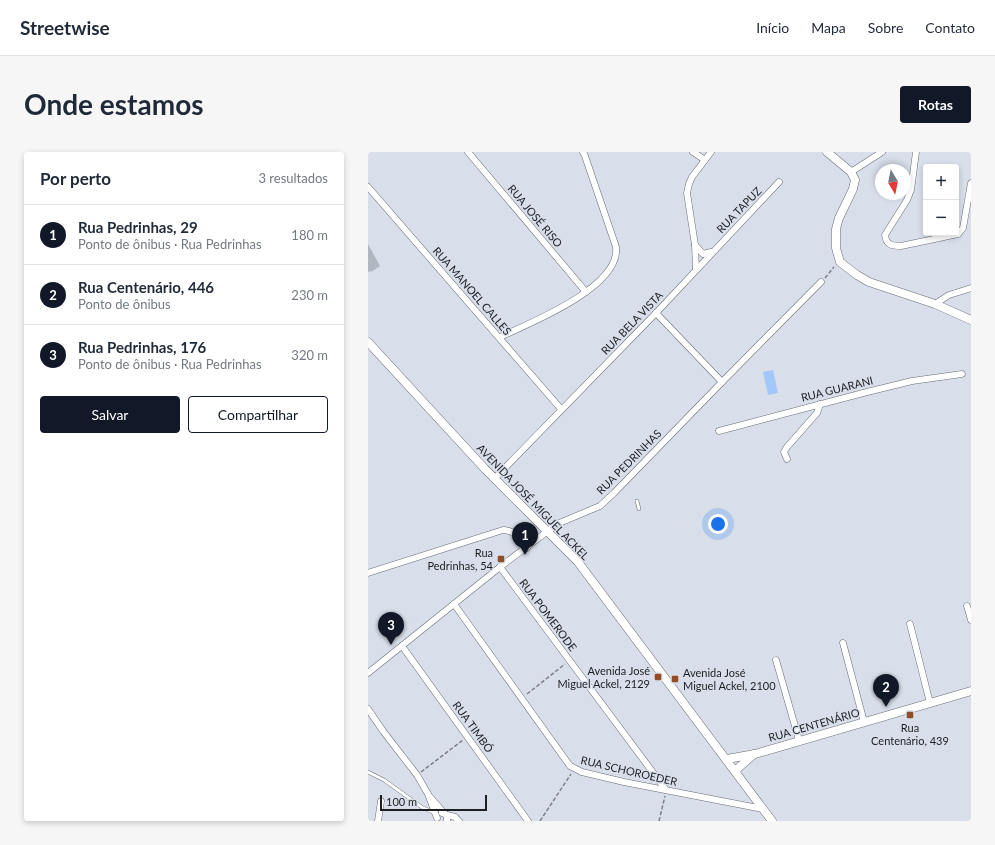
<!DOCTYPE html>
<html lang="pt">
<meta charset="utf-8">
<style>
:root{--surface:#fff;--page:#f6f6f7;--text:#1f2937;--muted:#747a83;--line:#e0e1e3;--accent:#111827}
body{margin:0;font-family:Lato,sans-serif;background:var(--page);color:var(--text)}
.controls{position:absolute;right:12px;top:12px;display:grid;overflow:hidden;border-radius:4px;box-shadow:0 2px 6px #0003}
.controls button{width:36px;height:36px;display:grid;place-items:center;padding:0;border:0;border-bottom:1px solid var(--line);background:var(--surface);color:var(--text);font:20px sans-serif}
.compass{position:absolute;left:507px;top:12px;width:36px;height:36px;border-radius:50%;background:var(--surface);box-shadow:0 2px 6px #0003;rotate:170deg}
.scale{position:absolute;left:12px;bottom:10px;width:107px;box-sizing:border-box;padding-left:4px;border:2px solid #1c1e22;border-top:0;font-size:11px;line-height:14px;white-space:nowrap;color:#1c1e22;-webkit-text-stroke:3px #d8dfea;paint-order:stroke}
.you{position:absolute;left:350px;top:372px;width:14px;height:14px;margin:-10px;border:3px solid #fff;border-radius:50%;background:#1a73e8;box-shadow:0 0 0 6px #1a73e833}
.badge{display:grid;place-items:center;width:26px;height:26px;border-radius:50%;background:var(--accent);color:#fff;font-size:13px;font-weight:700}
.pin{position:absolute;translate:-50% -33px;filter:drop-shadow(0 1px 2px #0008)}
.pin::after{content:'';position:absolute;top:21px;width:14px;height:12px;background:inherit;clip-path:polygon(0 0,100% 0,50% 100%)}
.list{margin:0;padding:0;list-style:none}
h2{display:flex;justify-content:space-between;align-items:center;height:52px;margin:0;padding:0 16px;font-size:17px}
h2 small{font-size:13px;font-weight:400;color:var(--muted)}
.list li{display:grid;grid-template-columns:26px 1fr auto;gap:12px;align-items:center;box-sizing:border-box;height:60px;padding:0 16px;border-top:1px solid var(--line)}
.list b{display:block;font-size:15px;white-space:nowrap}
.list p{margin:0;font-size:13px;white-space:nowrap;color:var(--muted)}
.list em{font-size:13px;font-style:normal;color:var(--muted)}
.actions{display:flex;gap:8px;padding:12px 16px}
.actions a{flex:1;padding:9px 0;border:1px solid var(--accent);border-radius:4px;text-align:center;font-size:14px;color:var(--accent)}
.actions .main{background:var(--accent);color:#fff}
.map{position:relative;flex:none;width:603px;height:669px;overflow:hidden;border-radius:4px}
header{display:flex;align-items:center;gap:24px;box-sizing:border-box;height:56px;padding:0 20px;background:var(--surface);border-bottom:1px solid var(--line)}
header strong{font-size:19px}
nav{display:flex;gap:22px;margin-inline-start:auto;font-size:14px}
.intro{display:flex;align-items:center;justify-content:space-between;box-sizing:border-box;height:96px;padding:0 24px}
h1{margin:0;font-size:28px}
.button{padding:10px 18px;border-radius:4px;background:var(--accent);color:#fff;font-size:14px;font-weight:700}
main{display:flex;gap:24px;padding:0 24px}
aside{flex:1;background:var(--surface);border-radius:4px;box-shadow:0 2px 6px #0003}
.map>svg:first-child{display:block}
.green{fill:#a3c7f9}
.building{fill:#b0b7c1}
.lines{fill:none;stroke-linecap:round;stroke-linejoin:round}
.service-casing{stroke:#666c75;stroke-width:4}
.minor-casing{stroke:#666c75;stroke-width:7}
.tertiary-casing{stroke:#666c75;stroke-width:9}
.path{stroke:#7c8188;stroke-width:1.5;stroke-dasharray:4 2;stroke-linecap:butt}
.service{stroke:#fff;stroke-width:3}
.minor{stroke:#fff;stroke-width:6}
.tertiary{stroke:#fff;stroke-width:8}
.poi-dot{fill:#924c26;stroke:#d8dfea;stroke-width:1.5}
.labels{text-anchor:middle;stroke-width:3;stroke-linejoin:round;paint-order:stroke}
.street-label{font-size:11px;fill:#1c1e22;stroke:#d8dfea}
.poi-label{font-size:11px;fill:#1c1e22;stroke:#d8dfea;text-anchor:end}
</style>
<header>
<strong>Streetwise</strong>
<nav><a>Início</a><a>Mapa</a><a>Sobre</a><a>Contato</a></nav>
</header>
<div class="intro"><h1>Onde estamos</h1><a class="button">Rotas</a></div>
<main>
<aside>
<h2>Por perto<small>3 resultados</small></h2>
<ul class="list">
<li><span class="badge">1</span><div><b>Rua Pedrinhas, 29</b><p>Ponto de ônibus · Rua Pedrinhas</p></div><em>180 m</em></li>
<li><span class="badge">2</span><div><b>Rua Centenário, 446</b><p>Ponto de ônibus</p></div><em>230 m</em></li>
<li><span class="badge">3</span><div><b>Rua Pedrinhas, 176</b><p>Ponto de ônibus · Rua Pedrinhas</p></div><em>320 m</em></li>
</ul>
<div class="actions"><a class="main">Salvar</a><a>Compartilhar</a></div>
</aside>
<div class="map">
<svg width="603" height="669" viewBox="0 0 603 669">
<rect width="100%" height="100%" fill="#d8dfea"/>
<polygon class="green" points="405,218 410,241 400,243 395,220"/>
<polygon class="building" points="0,92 12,114 3,120 3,119 0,120"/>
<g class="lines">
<g class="service-casing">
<g id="service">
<polyline points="269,349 271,357"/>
<polyline points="0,620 16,628 55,656 65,660"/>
</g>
</g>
<g class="minor-casing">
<g id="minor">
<polyline points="100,0 218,140"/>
<polyline points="325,0 337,8"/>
<path d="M548 0 543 38 539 48 517 83C518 93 524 94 533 94L590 82 595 76 603 31"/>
<polyline points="483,20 514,0"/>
<polyline points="0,35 193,257"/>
<polyline points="327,93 335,102 343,100"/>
<polyline points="328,117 327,93 319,41 321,32 324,25 343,0"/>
<polyline points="567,152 581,143 603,136"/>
<polyline points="288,161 354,230"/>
<path d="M132 185C162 171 253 135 248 95L217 4 215 0"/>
<polyline points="351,279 499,240 544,229 594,222"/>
<polyline points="419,307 416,300 419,295 449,261 452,252"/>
<polyline points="126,327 288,161 411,30"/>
<polyline points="132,415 298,638"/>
<path d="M0 421 135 378C147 378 152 388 159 396"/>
<polyline points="86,452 202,614 214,620 256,630 395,657"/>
<polyline points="599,454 603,468"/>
<polyline points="542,472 562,551"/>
<polyline points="475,491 496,570"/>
<polyline points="34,494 160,669"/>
<polyline points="408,508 431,588"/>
<polyline points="0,521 132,415 189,372 232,354 246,341 354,230 453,130"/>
<polyline points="0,557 15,579 49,623 60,642 69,666"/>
<polyline points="62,645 77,662"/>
<polyline points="74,661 79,663 79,669"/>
<polyline points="79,663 87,665 91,669"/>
<polyline points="10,669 13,649"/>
</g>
</g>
<g class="tertiary-casing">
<g id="tertiary">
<polyline points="459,0 483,20 487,28 485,37 471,66 468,77 468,96 472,110 489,123 501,130 567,152 603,168"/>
<polyline points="0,190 117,317 210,410 404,669"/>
<polyline points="359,607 387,602 603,539"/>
<polyline points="367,619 386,602"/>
</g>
</g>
<g class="path">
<polyline points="457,126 466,115"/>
<polyline points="159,542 197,512"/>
<polyline points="53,620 95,588"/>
<polyline points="172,669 203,622"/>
<polyline points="291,669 297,644"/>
</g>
<use href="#service" class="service"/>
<use href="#minor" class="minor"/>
<use href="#tertiary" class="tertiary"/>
</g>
<g class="poi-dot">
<rect x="129" y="403" width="8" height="8" rx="2"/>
<rect x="286" y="521" width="8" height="8" rx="2"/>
<rect x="303" y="523" width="8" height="8" rx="2"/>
<rect x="538" y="559" width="8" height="8" rx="2"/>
</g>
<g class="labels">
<g class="street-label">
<text transform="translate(371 58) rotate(-46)" y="4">RUA TAPUZ</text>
<text transform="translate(167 64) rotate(50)" y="4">RUA JOSÉ RISO</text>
<text transform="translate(104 139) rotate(49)" y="4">RUA MANOEL CALLES</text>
<text transform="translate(264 171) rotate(-46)" y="4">RUA BELA VISTA</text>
<text transform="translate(469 237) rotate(-14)" y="4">RUA GUARANI</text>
<text transform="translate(261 310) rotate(-45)" y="4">RUA PEDRINHAS</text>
<text transform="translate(165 350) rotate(46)" y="4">AVENIDA JOSÉ MIGUEL ACKEL</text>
<text transform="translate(180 463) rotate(53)" y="4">RUA POMERODE</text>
<text transform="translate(446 573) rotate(-16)" y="4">RUA CENTENÁRIO</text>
<text transform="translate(105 575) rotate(54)" y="4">RUA TIMBÓ</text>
<text transform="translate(261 619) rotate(13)" y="4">RUA SCHOROEDER</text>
</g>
<g class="poi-label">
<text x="125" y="405">Rua<tspan x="125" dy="13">Pedrinhas, 54</tspan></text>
<text x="282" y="523">Avenida José<tspan x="282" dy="13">Miguel Ackel, 2129</tspan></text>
<text x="315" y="525" text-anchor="start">Avenida José<tspan x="315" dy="13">Miguel Ackel, 2100</tspan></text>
<text x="542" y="580" text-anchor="middle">Rua<tspan x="542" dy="13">Centenário, 439</tspan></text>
</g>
</g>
</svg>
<div class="controls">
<button>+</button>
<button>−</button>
</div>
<svg class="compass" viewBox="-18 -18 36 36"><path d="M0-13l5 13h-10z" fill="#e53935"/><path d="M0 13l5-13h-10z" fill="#747a83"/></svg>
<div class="scale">100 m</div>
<div class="you"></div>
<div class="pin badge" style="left:157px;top:403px">1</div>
<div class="pin badge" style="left:518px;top:555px">2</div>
<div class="pin badge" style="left:23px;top:493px">3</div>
</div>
</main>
